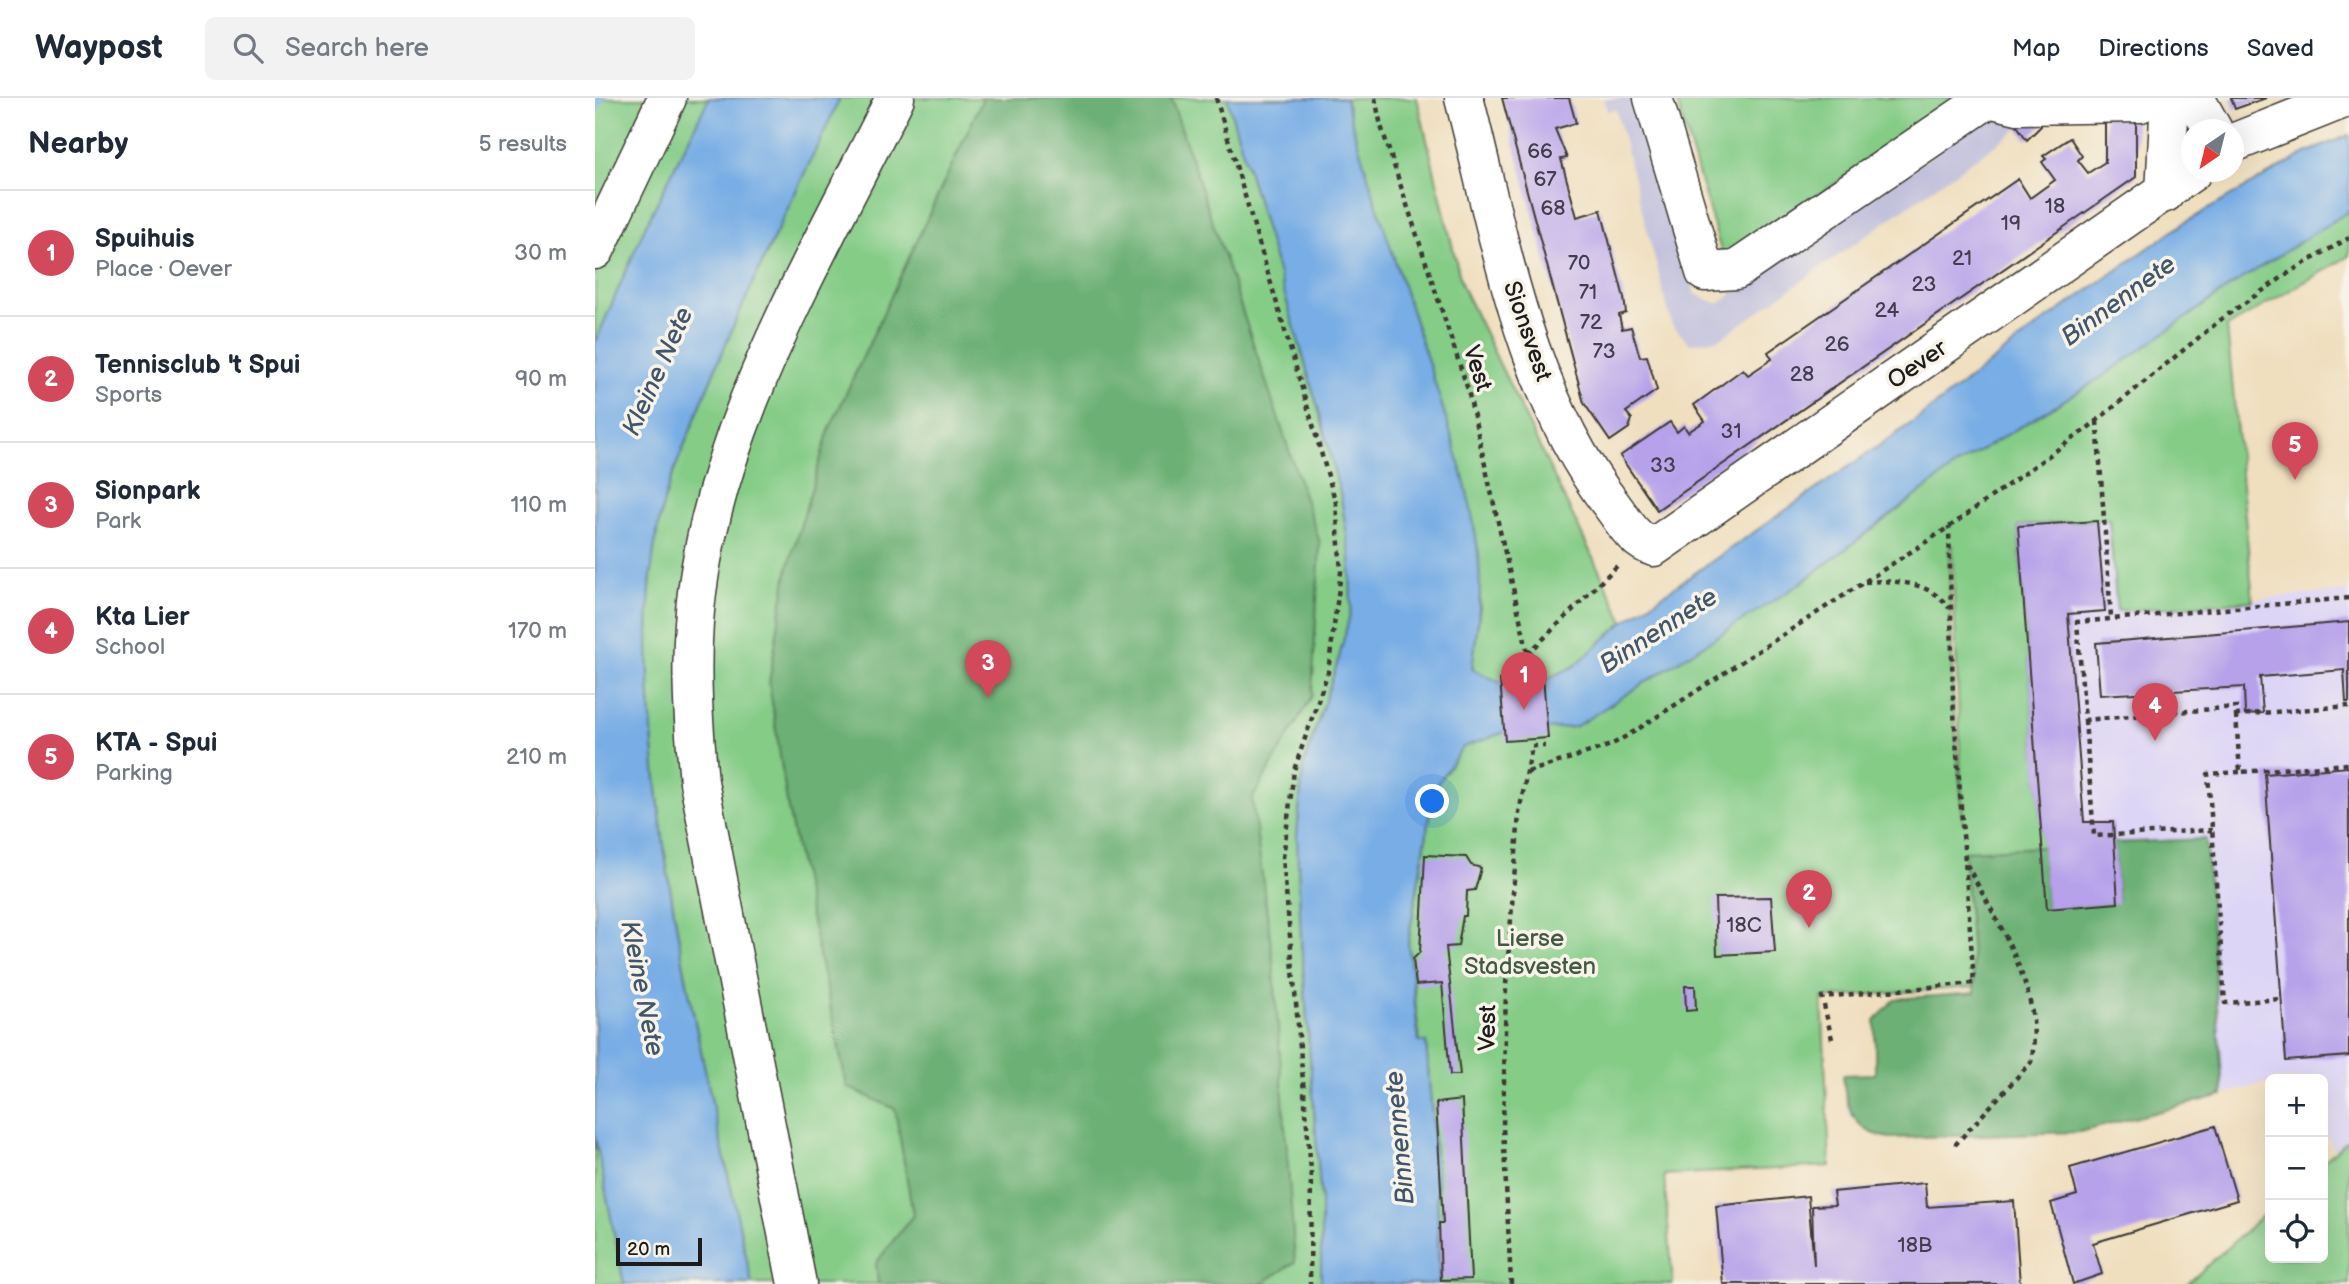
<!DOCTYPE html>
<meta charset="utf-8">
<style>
:root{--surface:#fff;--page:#f2f2f3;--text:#1f2937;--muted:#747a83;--line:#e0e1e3;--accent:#d1495b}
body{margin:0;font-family:"Balsamiq Sans",sans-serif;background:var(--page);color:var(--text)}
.controls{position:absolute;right:21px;bottom:21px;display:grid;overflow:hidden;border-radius:10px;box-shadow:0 7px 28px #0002}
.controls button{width:63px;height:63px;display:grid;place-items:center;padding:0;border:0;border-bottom:2px solid var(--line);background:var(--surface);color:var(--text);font:35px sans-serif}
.compass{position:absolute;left:1586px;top:21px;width:63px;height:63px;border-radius:50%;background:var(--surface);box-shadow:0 7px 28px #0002;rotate:215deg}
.scale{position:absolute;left:21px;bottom:18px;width:86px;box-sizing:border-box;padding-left:7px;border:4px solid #1c1c1c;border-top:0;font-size:19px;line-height:24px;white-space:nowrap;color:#1c1c1c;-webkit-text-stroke:5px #f7f3e8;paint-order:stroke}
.you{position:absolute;left:838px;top:704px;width:24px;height:24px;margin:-18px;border:5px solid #fff;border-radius:50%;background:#1a73e8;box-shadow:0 0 0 10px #1a73e833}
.badge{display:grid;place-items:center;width:46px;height:46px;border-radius:50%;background:var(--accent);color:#fff;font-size:23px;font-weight:700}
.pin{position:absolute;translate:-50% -58px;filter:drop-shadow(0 2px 4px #0008)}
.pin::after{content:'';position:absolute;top:37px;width:24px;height:21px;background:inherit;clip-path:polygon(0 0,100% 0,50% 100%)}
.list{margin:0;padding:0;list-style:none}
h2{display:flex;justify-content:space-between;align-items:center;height:91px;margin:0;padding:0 28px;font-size:30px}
h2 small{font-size:23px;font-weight:400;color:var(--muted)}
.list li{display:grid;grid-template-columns:46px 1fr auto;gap:21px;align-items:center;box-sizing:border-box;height:126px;padding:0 28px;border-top:2px solid var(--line)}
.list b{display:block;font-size:26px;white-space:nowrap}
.list p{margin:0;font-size:23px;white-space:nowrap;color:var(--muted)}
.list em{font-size:23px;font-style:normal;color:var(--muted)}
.icon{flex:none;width:38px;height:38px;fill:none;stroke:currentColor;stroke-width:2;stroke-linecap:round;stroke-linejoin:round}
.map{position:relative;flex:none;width:1754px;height:1186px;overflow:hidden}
header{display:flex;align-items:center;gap:42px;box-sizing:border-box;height:98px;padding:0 35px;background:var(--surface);border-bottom:2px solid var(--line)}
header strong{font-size:33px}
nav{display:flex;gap:38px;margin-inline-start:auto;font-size:24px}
.search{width:490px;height:63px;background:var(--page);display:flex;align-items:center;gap:18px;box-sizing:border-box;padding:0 24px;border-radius:10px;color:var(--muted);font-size:26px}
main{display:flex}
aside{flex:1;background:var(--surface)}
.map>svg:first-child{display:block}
.built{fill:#ddd5f6}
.industrial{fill:#c2c1dc}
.green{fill:#85cc87;stroke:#507452;stroke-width:2;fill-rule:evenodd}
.forest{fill:#6cb074;stroke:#446648;stroke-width:2}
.water{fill:#78ade5;stroke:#4a6480;stroke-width:2}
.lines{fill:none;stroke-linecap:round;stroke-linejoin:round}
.stream{stroke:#78ade5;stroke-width:9}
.building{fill:#b6a1ea}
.minor-casing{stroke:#3c3934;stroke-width:41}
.path{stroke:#3c3934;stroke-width:4.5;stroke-dasharray:5 5;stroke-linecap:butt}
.minor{stroke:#fff;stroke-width:38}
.labels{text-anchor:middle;stroke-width:7;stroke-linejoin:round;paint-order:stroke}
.number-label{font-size:21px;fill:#423d50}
.street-label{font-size:24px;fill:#1c1c1c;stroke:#f7f3e8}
.park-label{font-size:24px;fill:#415a41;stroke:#f7f3e8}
.water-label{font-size:26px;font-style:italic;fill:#41566c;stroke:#f7f3e8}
</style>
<header>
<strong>Waypost</strong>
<div class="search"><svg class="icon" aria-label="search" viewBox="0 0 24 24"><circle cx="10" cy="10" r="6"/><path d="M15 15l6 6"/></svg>Search here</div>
<nav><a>Map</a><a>Directions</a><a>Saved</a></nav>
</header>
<main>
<aside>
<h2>Nearby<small>5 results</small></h2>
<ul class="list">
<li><span class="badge">1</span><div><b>Spuihuis</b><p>Place · Oever</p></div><em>30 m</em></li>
<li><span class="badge">2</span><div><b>Tennisclub 't Spui</b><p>Sports</p></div><em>90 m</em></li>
<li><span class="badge">3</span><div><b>Sionpark</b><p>Park</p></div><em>110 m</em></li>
<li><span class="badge">4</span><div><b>Kta Lier</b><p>School</p></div><em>170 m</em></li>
<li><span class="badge">5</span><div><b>KTA - Spui</b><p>Parking</p></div><em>210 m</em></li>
</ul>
</aside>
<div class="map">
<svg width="1754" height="1186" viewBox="0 0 1754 1186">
<rect width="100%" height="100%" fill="#f7f3e8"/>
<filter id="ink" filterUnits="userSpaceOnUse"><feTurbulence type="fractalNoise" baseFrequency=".0143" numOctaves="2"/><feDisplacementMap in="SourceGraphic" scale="14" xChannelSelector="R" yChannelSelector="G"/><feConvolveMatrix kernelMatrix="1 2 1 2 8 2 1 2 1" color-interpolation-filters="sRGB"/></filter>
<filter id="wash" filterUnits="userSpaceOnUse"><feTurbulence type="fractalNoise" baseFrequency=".00686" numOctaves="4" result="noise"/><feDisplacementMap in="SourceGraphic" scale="28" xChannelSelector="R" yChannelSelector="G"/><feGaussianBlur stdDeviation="1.57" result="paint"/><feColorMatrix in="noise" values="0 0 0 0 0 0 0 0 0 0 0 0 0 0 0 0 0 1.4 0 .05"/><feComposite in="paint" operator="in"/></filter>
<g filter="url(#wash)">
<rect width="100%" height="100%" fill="#f0dfbf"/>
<polygon class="built" points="1506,329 1522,513 1754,493 1754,1052 1745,1058 1728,1033 1728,981 1675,981 1675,984 1485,1034 1295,1040 1283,1038 1267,1029 1254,1015 1248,977 1280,976 1280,923 1299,901 1380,895 1370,773 1357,433"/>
<polygon class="industrial" points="1046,0 1100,196 1123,206 1396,17 1416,19 1424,30 1126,240 1095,246 1077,227 1021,12 1012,13 1009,1"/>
<g class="green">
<polygon points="0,0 114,0 50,129 0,245"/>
<path d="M245 0H632L724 313 746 399 755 458 756 512 744 560 708 669 702 738 706 842 726 1103V1186H157C116 993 64 798 55 600 51 536 52 466 69 403 77 374 91 345 102 316 144 208 196 105 245 0Z"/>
<path d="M750 0H822L867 188 1029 524 978 569 955 580 1203 487 1362 367 1504 281 1636 188 1738 106 1754 110V158L1632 229 1658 503 1522 513 1514 421 1423 428 1448 749 1369 754 1379 889 1227 900 1235 1068 1069 1077 1078 1186H844L842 1083 831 944H825L813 844 840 689 868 648 910 634 877 571 885 510 884 455 870 390 827 245 772 82ZM1357 448 1368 726 1358 601 1354 450Z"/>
<polygon points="1081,0 1363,0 1129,163"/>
<polygon points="0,1038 29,1186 0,1186"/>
<polygon points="1754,1041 1754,1186 1592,1186 1675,1111 1675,1160 1728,1160 1728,1064"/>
</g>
<g class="forest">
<polygon points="388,0 576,0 725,445 717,598 657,701 678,861 700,1164 666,1186 283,1186 281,1165 318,1117 300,1011 252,989 193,711 174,585 192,473 234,332"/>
<path d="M1611 741 1628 997 1485 1034 1295 1040C1259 1035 1250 1009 1248 977L1280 976V923L1299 901 1380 895 1369 753 1448 749 1452 810 1523 804 1519 745Z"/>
</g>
<g class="water">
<path d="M114 0H245C196 105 144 208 102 316 91 345 77 374 69 403 52 466 51 536 55 601 64 798 116 993 157 1186H29L0 1038V245L50 129Z"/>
<path d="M632 0H750C777 100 812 196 843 295 859 346 877 401 883 454 888 493 882 533 877 571L906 585 949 582 978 569 1029 524 1321 322 1452 221 1589 125 1711 55 1754 37V113L1636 188 1504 281 1362 367 1203 487 980 629 910 634 868 649 840 689 813 844 824 944H831L842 1083 844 1186H726V1103L706 842 702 738 708 669 744 560 756 512 755 458 746 399 724 313Z"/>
</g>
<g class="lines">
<polyline class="stream" points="0,10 5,0"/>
</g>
<g id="blocks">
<g class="building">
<polygon points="907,0 974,0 981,25 960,31 972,60 966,61 982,119 1006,112 1029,200 1031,215 1024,217 1027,231 1036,229 1045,259 1052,258 1062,292 1031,314 1037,321 1034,330 1015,343 989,305"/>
<polygon points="1636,0 1671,0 1640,11"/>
<polygon points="1510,15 1541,15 1541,79 1062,412 1025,358 1075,324 1082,334 1089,328 1093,334 1110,323 1099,307 1148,271 1153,277 1177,261 1173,254 1423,81 1435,100 1460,82 1447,64 1451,61 1448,58 1475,40 1487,58 1483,62 1493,75 1510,64"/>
<polygon points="1416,19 1446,19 1446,28 1432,42"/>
<polygon points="1502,423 1510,513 1473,516 1489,724 1518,724 1523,805 1452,811 1423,428"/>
<polygon points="1754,524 1754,604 1751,604 1749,572 1665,579 1668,615 1650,616 1649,589 1505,597 1501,545"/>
<polygon points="942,578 948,578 953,640 910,643 905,581"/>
<polygon points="1754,669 1754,958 1691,963 1670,676"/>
<polygon points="830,757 871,759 876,767 886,770 880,792 872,793 871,818 868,818 863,848 851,849 865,977 855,977 847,885 821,887 818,861 825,854"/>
<polygon points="1176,799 1180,854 1122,857 1120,800"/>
<polygon points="1090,888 1100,888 1101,912 1091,913"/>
<polygon points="867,1002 876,1181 846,1182 844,1125 848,1125 841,1005"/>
<polygon points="1620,1028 1642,1102 1498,1145 1507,1176 1478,1186 1456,1105 1482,1097 1475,1070"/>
<polygon points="1330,1085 1332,1109 1419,1103 1425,1186 1128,1186 1121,1108 1213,1098 1219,1167 1217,1108 1240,1107 1238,1094"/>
</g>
</g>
</g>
<g filter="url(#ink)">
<use href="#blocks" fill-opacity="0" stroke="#3c3934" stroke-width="2"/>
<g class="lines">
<g class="minor-casing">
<g id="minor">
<path d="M869 0C905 139 928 293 1018 409 1030 425 1039 443 1059 449L1597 74"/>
<polyline points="1058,0 1110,174 1141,172 1394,0 1423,7 1545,5 1550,0"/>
<polyline points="1600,0 1618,32"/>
<polyline points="1638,45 1751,0"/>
<polyline points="1570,95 1575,0"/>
<polyline points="0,152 72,0"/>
<path d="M202 1186 104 684C99 631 95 578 99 525 112 339 219 165 300 0"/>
</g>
</g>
<g class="path">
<polyline points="621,0 741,405 746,474 733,574 699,672 688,760 716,1072 715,1186"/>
<polyline points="780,0 786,28 873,292 933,556"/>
<polyline points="1502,323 1516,519"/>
<path d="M1270 484C1302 482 1334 483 1354 510"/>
<polyline points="1754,500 1482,524 1490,622 1641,609 1641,617 1754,608"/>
<polyline points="933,556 1025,465"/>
<polyline points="1641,617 1645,674 1754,666"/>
<polyline points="1490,622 1499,738 1617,732"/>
<polyline points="933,674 1016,647 1040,633 1354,429 1494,329 1629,219 1698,172 1754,140"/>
<polyline points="1645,674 1613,676 1630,905 1687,901"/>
<polyline points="1237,941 1227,899 1379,885 1358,601 1354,429"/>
<path d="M1360 1047 1436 964C1451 895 1402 824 1372 767"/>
<polyline points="916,1186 908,1029 911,887 924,715 937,648 950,648"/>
</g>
<use href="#minor" class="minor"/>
</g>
</g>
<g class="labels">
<g class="number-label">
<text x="945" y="60">66</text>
<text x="950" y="88">67</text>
<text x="1460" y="115">18</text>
<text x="958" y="117">68</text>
<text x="1416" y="132">19</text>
<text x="1367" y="167">21</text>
<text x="984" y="172">70</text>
<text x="1329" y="193">23</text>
<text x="993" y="201">71</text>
<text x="1292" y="219">24</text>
<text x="996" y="231">72</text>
<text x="1242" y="253">26</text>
<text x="1009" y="260">73</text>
<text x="1207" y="283">28</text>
<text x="1136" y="340">31</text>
<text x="1068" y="374">33</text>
<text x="1149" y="834">18C</text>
<text x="1320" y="1154">18B</text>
</g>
<g class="street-label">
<text transform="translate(933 233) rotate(71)" y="8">Sionsvest</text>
<text transform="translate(1322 266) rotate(-35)" y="8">Oever</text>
<text transform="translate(883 270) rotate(72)" y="8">Vest</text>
<text transform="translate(892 930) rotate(-89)" y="8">Vest</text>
</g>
<g class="park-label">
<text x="935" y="848">Lierse<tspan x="935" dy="28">Stadsvesten</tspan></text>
</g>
<g class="water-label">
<text transform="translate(1523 202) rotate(-36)" y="9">Binnennete</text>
<text transform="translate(62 273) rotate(-66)" y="9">Kleine Nete</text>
<text transform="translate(1063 532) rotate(-33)" y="9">Binnennete</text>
<text transform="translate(48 890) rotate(79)" y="9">Kleine Nete</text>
<text transform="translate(804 1040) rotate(-95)" y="9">Binnennete</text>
</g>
</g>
</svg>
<div class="controls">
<button>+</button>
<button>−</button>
<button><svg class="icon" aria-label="locate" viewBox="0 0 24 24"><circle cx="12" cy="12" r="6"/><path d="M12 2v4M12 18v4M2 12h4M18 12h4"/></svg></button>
</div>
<svg class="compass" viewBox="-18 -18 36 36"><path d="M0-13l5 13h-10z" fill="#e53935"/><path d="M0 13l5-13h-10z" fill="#747a83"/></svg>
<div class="scale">20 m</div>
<div class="you"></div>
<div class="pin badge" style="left:929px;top:612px">1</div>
<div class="pin badge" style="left:1214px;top:830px">2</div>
<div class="pin badge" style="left:393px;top:600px">3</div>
<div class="pin badge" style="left:1560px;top:643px">4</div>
<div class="pin badge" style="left:1700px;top:382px">5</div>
</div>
</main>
